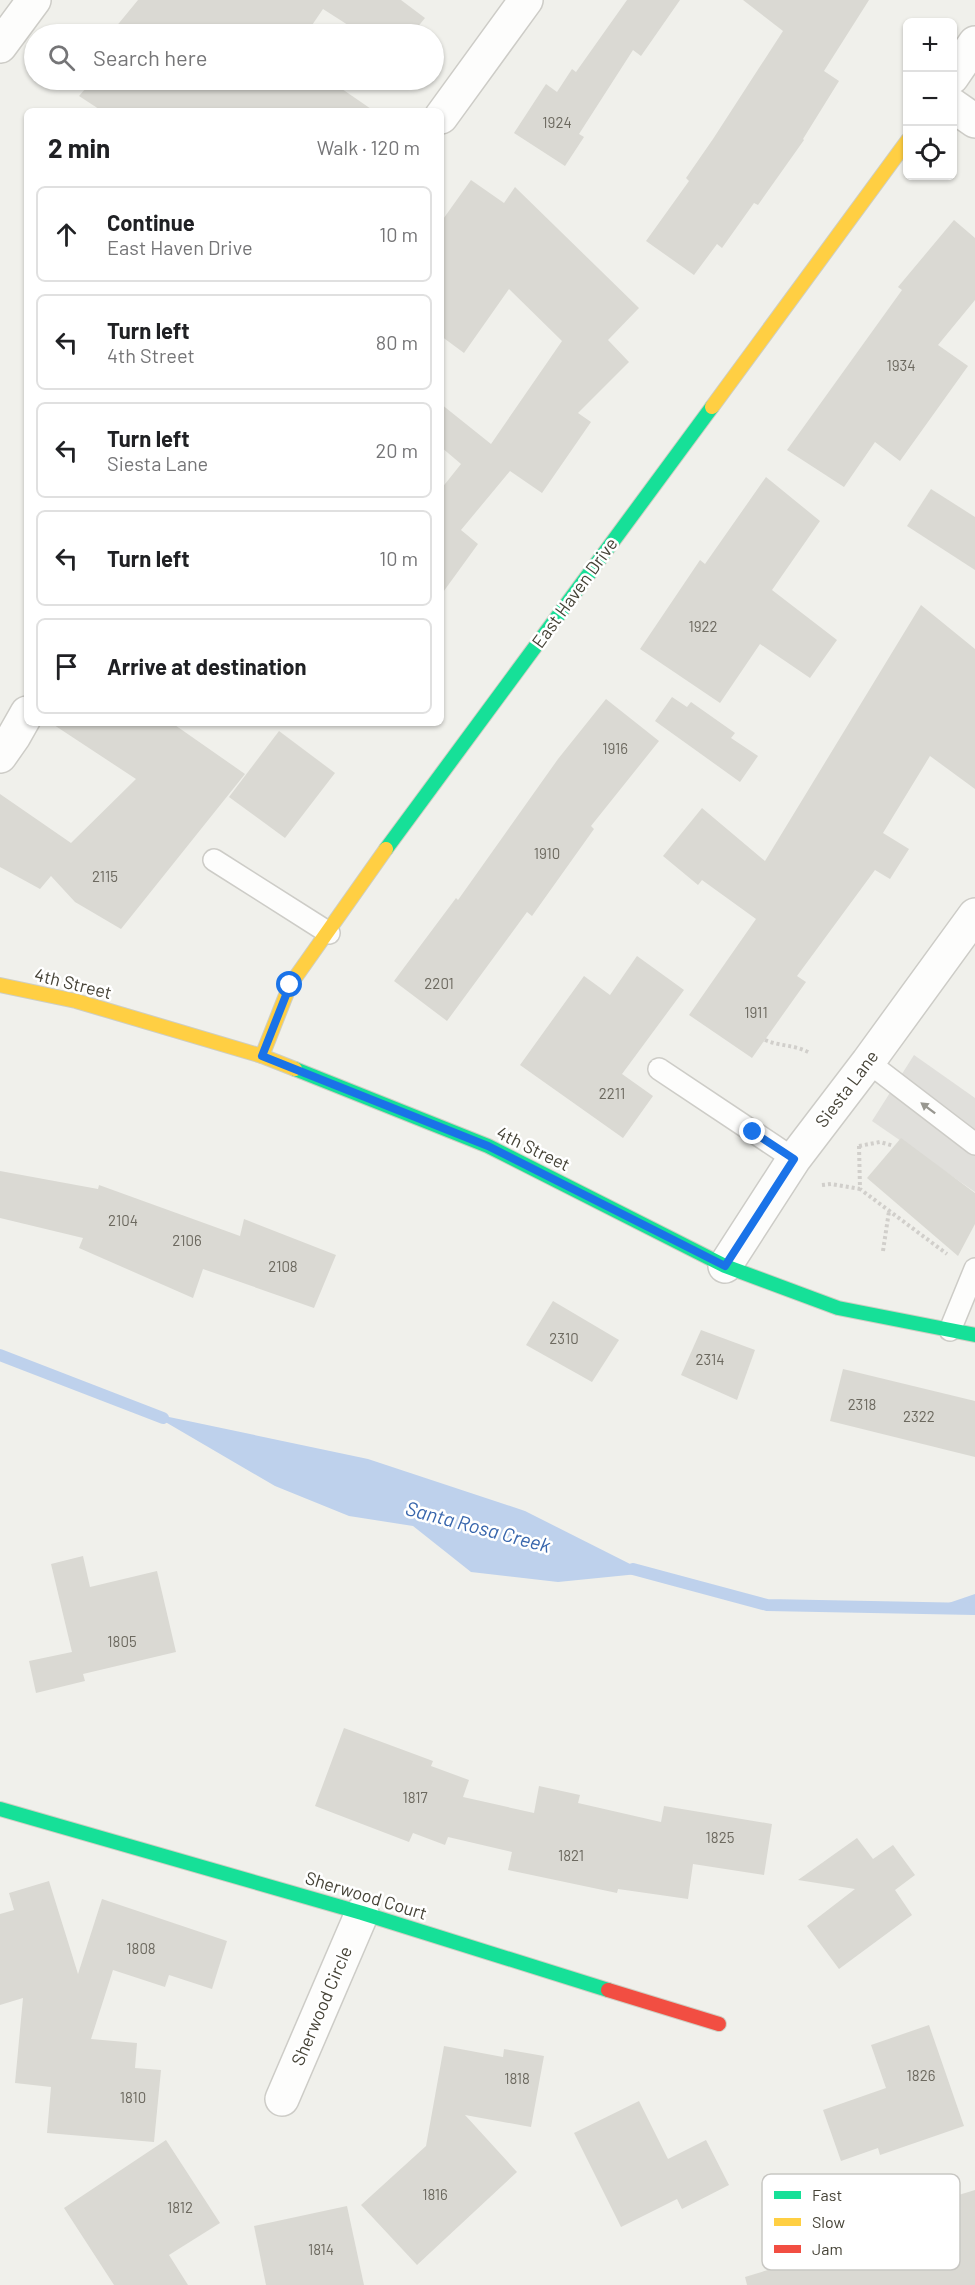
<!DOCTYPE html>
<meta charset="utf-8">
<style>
:root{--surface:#fff;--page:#f6f6f6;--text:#202124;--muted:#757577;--line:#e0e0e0}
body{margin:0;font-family:Barlow,sans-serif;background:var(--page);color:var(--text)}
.controls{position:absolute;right:18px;top:18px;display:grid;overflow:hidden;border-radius:9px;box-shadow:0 2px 4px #0004}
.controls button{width:54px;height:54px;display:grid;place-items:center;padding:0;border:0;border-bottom:2px solid var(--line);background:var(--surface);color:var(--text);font:30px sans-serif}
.stop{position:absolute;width:18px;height:18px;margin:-14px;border:4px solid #1a73e8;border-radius:50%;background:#fff}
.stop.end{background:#1a73e8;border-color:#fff;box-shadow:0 2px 6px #0008}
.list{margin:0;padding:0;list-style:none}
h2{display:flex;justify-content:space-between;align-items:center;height:78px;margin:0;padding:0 24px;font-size:26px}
h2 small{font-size:20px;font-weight:400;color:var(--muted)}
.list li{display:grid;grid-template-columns:39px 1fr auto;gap:18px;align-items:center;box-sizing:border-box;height:96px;margin:0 12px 12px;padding:0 12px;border:2px solid var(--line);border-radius:9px}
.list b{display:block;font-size:22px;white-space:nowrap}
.list p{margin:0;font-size:20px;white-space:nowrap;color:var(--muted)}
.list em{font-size:20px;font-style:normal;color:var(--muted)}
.icon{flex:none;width:33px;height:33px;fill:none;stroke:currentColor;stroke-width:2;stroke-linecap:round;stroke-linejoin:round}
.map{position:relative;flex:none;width:975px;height:2285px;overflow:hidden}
.search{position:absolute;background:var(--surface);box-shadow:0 2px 4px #0004;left:24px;top:24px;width:420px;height:66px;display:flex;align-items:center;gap:15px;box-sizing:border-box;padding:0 21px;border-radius:33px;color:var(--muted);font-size:22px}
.panel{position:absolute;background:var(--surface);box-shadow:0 2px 4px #0004;left:24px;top:108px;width:420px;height:618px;border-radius:9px}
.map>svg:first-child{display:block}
.parking{fill:#e0dfdb}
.water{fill:#bed1ec}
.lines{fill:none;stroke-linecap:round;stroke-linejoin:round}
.stream{stroke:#bed1ec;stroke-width:12}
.building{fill:#dad9d3}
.lane-casing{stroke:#cdccc7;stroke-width:24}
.street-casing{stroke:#cdccc7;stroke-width:36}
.fast-casing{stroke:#cecec2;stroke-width:16}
.slow-casing{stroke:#cecec2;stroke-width:16}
.jam-casing{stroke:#cecec2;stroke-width:16}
.path{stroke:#d1cfcb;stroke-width:4;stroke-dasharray:3 3;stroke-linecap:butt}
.lane{stroke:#fdfdfc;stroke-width:21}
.street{stroke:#fdfdfc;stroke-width:33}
.fast{stroke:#16e098;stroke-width:14}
.slow{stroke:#ffcf43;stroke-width:14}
.jam{stroke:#f24e42;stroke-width:14}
.oneway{fill:#989790}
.route{stroke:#1a73e8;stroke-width:8}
.labels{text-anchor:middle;stroke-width:5;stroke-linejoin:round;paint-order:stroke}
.number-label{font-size:15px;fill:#6c695f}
.street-label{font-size:18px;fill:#464337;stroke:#fff}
.water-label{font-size:20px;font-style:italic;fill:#3765ac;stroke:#fff}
.key{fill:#fff;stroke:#c8c7c3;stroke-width:1.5}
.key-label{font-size:16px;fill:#464337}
</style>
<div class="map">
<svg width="975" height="2285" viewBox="0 0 975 2285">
<rect width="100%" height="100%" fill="#f0f0eb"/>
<polygon class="parking" points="914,1055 975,1098 975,1192 872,1121"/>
<g class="water">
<polygon points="150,1413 368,1459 525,1511 648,1573 558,1582 471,1572 413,1526 349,1516 275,1486"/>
<polygon points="975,1594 975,1612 934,1608"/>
</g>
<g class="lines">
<g class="stream">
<polyline points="0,1355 163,1418"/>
<polyline points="633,1569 767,1605 975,1609"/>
</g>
</g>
<g class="building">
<polygon points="138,0 401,0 425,18 412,34 362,34 323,9 306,34 110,34"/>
<polygon points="627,0 680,0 641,56 633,50 579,134 584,137 565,166 514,133 546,84 557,92 572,69 576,72"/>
<polygon points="743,0 869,0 824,71 839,81 803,139 804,140 758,205 754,203 722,248 717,244 694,275 646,241 689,181 686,178 713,139 783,31"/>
<polygon points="93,80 329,80 374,111 102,111 79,96"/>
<polygon points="471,180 504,203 515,187 639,308 608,340 629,362 578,413 591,422 542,493 510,471 461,530 478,544 441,595 441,489 461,464 441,447 441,404 491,444 562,341 509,289 464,353 441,336 441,222"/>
<polygon points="954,220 975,238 975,300 938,345 968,366 900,461 875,442 844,487 787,450 902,290 898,287"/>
<polygon points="766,477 820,521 772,590 837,640 810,678 760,644 720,703 640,649 700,560 705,564"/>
<polygon points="931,489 975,517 975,570 907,526"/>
<polygon points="921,605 975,649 975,789 930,756 883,833 909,849 890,879 875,870 797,976 806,982 752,1058 689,1015 756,919 702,880 698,885 663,856 702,808 765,861"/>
<polygon points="672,697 687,707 691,702 735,733 731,738 758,756 740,782 655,721"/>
<polygon points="606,699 659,741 591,826 594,829 532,916 527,912 447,1021 394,981 456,898 458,900 558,759"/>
<polygon points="51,723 172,723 245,774 121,929 75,902 51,876 40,889 0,867 0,794 71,843 136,779"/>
<polygon points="279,731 335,773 285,838 229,797"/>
<polygon points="637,956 684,990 622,1074 653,1096 623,1138 520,1065 584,976 610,995"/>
<polygon points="901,1138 975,1193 975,1224 958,1256 867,1178"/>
<polygon points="0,1171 98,1189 99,1185 240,1236 244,1219 336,1255 314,1308 203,1269 193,1298 79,1248 83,1238 0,1218"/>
<polygon points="553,1301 619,1340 592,1382 526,1345"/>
<polygon points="701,1330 755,1350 737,1400 681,1375"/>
<polygon points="843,1369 975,1401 975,1457 830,1421"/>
<polygon points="83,1556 90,1587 157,1571 176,1652 83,1674 85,1681 36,1693 29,1661 72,1652 51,1564"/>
<polygon points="344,1728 433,1761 431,1766 469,1780 463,1797 534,1813 539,1786 580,1795 578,1803 661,1822 664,1806 772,1824 764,1875 693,1864 688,1899 618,1889 617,1893 508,1870 512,1852 448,1837 445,1845 413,1833 409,1842 315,1806"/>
<polygon points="857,1838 873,1859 893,1845 915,1875 895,1890 912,1915 839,1969 807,1926 855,1889 798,1880"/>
<polygon points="49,1881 78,1974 102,1899 227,1941 212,1989 169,1975 165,1987 113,1970 91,2039 137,2043 135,2068 161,2070 154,2142 47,2133 51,2087 15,2083 23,1998 0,2005 0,1914 14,1910 9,1893"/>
<polygon points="929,2025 964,2126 880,2155 878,2148 841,2161 823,2110 886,2088 871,2045"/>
<polygon points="444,2046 503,2057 504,2049 544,2056 531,2127 465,2115 517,2172 417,2265 361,2205 426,2146"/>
<polygon points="639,2101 668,2159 706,2140 729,2185 682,2209 677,2199 621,2227 574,2133"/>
<polygon points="166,2140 220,2223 169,2255 188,2285 114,2285 64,2208"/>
<polygon points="975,2190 975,2285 747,2285 745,2277 771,2269 767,2253 799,2243 804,2259 861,2242 866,2257 926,2239 916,2208"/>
<polygon points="347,2206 364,2285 266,2285 254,2226"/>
</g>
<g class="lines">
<g class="lane-casing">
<g id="lane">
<polyline points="214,860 329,933"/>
<polyline points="868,1062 975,1144"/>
<polyline points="659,1069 794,1159"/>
<polyline points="950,1330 975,1269"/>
</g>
</g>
<g class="street-casing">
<g id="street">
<polyline points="0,46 34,0"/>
<polyline points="952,77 975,43"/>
<polyline points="952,105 975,121"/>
<polyline points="441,117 526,0"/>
<polyline points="0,756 14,736 27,713"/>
<polyline points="725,1266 794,1159 868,1062 975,915"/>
<polyline points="282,2099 362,1913"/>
</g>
</g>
<g class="fast-casing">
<g id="fast">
<polyline points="386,849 712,407"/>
<polyline points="295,1069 488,1146 725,1266 838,1308 975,1335"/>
<polyline points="0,1809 362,1913 608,1990"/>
</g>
</g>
<g class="slow-casing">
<g id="slow">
<polyline points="712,407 908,140"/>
<polyline points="0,985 76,1001 262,1056 295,1069"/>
<polyline points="262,1056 290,985 386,849"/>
</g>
</g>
<g class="jam-casing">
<polyline id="jam" points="608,1990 719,2024"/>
</g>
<g class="path">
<path d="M765 1040C782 1047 793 1044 810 1053"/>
<polyline points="859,1146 860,1189 947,1254"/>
<polyline points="859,1146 880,1142 894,1146"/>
<polyline points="822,1185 831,1184 860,1189"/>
<polyline points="883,1251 889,1211"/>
</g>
<use href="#lane" class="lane"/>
<use href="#street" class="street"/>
<use href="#fast" class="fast"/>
<use href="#slow" class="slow"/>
<use href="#jam" class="jam"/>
</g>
<defs><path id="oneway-solid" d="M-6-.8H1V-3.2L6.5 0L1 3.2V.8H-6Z" transform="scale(1.5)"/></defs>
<use class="oneway" href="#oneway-solid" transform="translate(928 1108) rotate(-143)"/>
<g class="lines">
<polyline class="route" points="290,985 262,1056 488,1146 725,1266 794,1159 753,1132"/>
</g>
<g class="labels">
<g class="number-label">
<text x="557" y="128">1924</text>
<text x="901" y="371">1934</text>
<text x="703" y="632">1922</text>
<text x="615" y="754">1916</text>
<text x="547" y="859">1910</text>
<text x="105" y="882">2115</text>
<text x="439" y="989">2201</text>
<text x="756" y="1018">1911</text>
<text x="612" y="1099">2211</text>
<text x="123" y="1226">2104</text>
<text x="187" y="1246">2106</text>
<text x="283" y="1272">2108</text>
<text x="564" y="1344">2310</text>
<text x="710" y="1365">2314</text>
<text x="862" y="1410">2318</text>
<text x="919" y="1422">2322</text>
<text x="122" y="1647">1805</text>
<text x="415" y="1803">1817</text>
<text x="720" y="1843">1825</text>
<text x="571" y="1861">1821</text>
<text x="141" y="1954">1808</text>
<text x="921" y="2081">1826</text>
<text x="517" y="2084">1818</text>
<text x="133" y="2103">1810</text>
<text x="435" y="2200">1816</text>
<text x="180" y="2213">1812</text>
<text x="321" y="2255">1814</text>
</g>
<g class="street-label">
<text transform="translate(575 593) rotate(-54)" y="6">East Haven Drive</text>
<text transform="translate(73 984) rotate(14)" y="6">4th Street</text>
<text transform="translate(847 1089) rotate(-53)" y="6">Siesta Lane</text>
<text transform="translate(533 1149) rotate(26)" y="6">4th Street</text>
<text transform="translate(366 1896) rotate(17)" y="6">Sherwood Court</text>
<text transform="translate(322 2006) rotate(-67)" y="6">Sherwood Circle</text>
</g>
<g class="water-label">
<text transform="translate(478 1527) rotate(15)" y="7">Santa Rosa Creek</text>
</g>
</g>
<rect x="762" y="2174" width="198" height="96" rx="9" class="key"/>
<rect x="774" y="2191" width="27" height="8" fill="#16e098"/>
<rect x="774" y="2218" width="27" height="8" fill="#ffcf43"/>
<rect x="774" y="2245" width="27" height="8" fill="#f24e42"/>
<g class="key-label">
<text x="812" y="2201">Fast</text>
<text x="812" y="2228">Slow</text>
<text x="812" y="2255">Jam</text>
</g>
</svg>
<div class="controls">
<button>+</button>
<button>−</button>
<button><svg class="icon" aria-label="locate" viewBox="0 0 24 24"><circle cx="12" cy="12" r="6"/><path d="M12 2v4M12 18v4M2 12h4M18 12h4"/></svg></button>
</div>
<div class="stop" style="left:290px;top:985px"></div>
<div class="stop end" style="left:753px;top:1132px"></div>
<div class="search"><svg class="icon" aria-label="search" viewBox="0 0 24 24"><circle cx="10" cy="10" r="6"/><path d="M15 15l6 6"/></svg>Search here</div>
<section class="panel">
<h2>2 min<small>Walk · 120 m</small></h2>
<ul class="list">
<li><svg class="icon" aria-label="ahead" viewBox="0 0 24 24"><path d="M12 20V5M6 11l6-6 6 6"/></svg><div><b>Continue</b><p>East Haven Drive</p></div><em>10 m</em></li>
<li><svg class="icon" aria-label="left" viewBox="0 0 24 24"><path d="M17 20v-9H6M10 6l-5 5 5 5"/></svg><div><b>Turn left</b><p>4th Street</p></div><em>80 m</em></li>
<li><svg class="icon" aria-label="left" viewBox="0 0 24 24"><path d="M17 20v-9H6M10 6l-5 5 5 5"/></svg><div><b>Turn left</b><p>Siesta Lane</p></div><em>20 m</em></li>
<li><svg class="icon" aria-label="left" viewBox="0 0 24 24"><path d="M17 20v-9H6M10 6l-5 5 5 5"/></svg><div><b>Turn left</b></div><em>10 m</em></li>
<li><svg class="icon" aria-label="arrive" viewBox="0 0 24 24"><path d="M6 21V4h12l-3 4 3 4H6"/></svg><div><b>Arrive at destination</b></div></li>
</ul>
</section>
</div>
